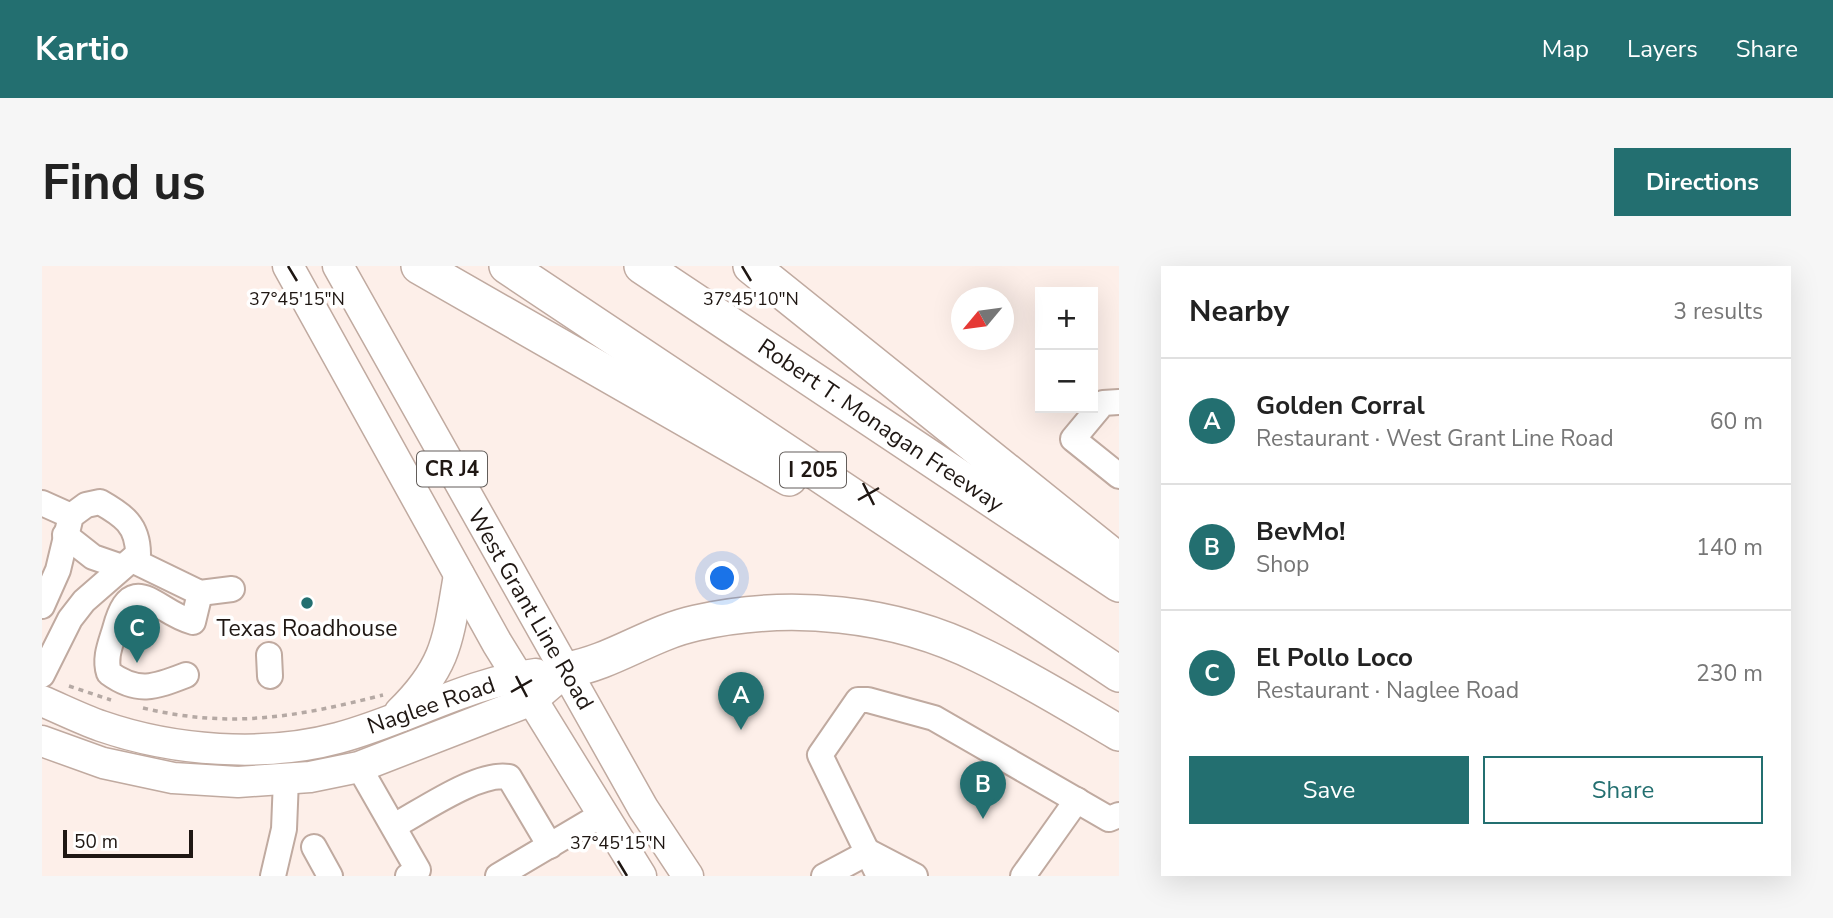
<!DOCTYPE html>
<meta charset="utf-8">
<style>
:root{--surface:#fff;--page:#f6f6f6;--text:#222;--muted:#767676;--line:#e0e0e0;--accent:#236f70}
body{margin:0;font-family:"Nunito Sans",sans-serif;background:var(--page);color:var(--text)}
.controls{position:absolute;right:21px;top:21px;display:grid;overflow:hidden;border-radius:0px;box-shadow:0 7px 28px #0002}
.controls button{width:63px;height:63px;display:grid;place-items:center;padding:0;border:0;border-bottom:2px solid var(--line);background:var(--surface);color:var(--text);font:35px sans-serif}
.compass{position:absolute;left:909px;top:21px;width:63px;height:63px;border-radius:50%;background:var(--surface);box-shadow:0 7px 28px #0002;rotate:241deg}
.scale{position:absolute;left:21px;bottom:18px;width:130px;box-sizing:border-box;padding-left:7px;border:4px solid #1f1713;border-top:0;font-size:19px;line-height:24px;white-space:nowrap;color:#1f1713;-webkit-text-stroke:5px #fff;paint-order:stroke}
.you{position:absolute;left:681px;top:313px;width:24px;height:24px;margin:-18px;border:5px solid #fff;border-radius:50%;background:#1a73e8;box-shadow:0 0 0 10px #1a73e833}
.badge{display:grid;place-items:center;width:46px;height:46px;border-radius:50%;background:var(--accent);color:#fff;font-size:23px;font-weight:700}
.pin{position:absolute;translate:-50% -58px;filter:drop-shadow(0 2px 4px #0008)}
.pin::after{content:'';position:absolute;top:37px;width:24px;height:21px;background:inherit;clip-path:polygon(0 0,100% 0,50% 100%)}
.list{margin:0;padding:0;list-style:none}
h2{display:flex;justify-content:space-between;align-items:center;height:91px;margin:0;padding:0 28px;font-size:30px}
h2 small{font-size:23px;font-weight:400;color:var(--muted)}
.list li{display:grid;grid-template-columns:46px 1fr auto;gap:21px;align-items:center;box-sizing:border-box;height:126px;padding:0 28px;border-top:2px solid var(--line)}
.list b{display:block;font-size:26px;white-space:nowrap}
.list p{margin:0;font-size:23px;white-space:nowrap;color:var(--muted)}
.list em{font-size:23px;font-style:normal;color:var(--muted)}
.actions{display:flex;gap:14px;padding:21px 28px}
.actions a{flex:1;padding:16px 0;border:2px solid var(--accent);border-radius:0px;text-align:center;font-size:24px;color:var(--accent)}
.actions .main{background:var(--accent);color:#fff}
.map{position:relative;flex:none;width:1077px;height:610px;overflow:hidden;border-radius:0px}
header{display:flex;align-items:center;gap:42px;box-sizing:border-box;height:98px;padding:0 35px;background:var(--accent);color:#fff}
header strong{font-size:33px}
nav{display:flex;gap:38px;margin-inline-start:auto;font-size:24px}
.intro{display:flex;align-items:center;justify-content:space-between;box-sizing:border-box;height:168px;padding:0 42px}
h1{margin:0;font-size:49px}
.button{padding:18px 32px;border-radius:0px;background:var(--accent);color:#fff;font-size:24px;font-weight:700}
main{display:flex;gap:42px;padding:0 42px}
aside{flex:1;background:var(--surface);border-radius:0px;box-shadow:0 7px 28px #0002}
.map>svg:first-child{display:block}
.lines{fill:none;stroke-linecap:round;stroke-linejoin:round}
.minor-casing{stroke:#c0aaa0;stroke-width:28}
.major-casing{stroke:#c0aaa0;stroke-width:33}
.highway-casing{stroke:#c0aaa0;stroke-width:38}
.path{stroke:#b5a9a4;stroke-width:3.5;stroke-dasharray:5 5;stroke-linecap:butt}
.minor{stroke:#fff;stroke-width:24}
.major{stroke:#fff;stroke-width:30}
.highway{stroke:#fff;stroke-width:35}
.ticks{fill:none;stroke:#1f1713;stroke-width:2.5}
.poi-dot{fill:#236f70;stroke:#fff;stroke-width:2.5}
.labels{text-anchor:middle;stroke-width:7;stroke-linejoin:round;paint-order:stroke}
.shield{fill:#fff;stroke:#625d5a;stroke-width:2}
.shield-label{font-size:21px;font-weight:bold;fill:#1f1713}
.street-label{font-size:23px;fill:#1f1713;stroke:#fff}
.poi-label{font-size:23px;fill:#1f1713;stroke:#fff}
.ticks-label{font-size:18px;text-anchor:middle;fill:#1f1713;stroke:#fff;stroke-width:7;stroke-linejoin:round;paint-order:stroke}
</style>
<header>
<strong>Kartio</strong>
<nav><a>Map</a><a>Layers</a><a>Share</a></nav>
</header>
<div class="intro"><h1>Find us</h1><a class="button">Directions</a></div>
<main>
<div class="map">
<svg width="1077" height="610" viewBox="0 0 1077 610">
<rect width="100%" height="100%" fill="#fdefe9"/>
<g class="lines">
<g class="minor-casing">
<g id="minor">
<polyline points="1077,136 1061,137 1031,173 1077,210"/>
<polyline points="0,237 29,250"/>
<polyline points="23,269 51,291 80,301"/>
<polyline points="90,294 158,327 190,323"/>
<path d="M0 340 16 304 29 250 44 239 58 236C81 249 96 259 96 288L42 335 28 353 0 409"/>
<polyline points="227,389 228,410"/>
<path d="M144 409C113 421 96 428 67 407 62 392 69 377 73 363 90 300 114 347 151 356L158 327"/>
<polyline points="317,501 376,604 366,610"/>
<path d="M352 560C380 545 437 505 467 511L508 580"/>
<polyline points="272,581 288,610"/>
<polyline points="231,610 242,563 244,513"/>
<polyline points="456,610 559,549"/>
<polyline points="782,610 827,586 873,610"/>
<polyline points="837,610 778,489 816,434 826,434 892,452 1067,553 1077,549"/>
<polyline points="981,610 1035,534"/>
</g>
</g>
<g class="major-casing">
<g id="major">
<polyline points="246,0 455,377 599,610"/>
<polyline points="296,0 601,542 646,610"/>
<path d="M0 435C19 443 39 453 59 460 131 485 222 492 296 472 364 454 424 417 494 408"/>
<path d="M358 446C406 399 406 372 417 309"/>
<polyline points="0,475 61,497 131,512 196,516 268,511 317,501 490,434 525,404"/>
</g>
</g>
<g class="highway-casing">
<g id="highway">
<polyline points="377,0 747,212"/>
<polyline points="465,0 1077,408"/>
<polyline points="600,0 1077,318"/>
<polyline points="709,0 1069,289"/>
<path d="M525 404C571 396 608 367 654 357 747 336 852 346 938 389 986 412 1031 440 1077 467"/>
</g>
</g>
<g class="path">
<polyline points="27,420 69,434"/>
<path d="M101 442C190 463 254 451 341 429"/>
</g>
<use href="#minor" class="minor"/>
<use href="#major" class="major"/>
<use href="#highway" class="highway"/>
</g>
<path class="ticks" d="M246 0 255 15M700 0 709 15M821 217 832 239M816 234 837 222M474 410 485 431M469 426 490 414M576 595 585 610"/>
<circle class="poi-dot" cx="265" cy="337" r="7"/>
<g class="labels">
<g class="shield">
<rect x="375" y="185.5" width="70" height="35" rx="5"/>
<rect x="738" y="186.5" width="66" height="35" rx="5"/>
</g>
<g class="shield-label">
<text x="410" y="210">CR J4</text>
<text x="771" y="211">I 205</text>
</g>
<g class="street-label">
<text transform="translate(839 159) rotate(34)" y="8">Robert T. Monagan Freeway</text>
<text transform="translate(489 343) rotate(60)" y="8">West Grant Line Road</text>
<text transform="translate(389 439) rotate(-19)" y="8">Naglee Road</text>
</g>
<g class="poi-label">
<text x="265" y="370">Texas Roadhouse</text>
</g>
</g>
<g class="ticks-label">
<text x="255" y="39">37°45'15"N</text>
<text x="709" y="39">37°45'10"N</text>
<text x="576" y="583">37°45'15"N</text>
</g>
</svg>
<div class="controls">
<button>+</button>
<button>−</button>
</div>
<svg class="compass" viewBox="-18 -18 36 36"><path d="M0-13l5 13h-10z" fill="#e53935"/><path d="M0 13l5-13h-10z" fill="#767676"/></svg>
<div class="scale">50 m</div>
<div class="you"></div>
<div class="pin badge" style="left:699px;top:464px">A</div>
<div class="pin badge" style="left:941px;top:553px">B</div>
<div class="pin badge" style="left:95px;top:397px">C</div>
</div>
<aside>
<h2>Nearby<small>3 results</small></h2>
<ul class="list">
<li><span class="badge">A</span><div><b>Golden Corral</b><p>Restaurant · West Grant Line Road</p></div><em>60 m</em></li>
<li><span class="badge">B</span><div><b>BevMo!</b><p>Shop</p></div><em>140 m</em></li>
<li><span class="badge">C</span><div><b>El Pollo Loco</b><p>Restaurant · Naglee Road</p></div><em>230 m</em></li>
</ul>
<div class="actions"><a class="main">Save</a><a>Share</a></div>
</aside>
</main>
